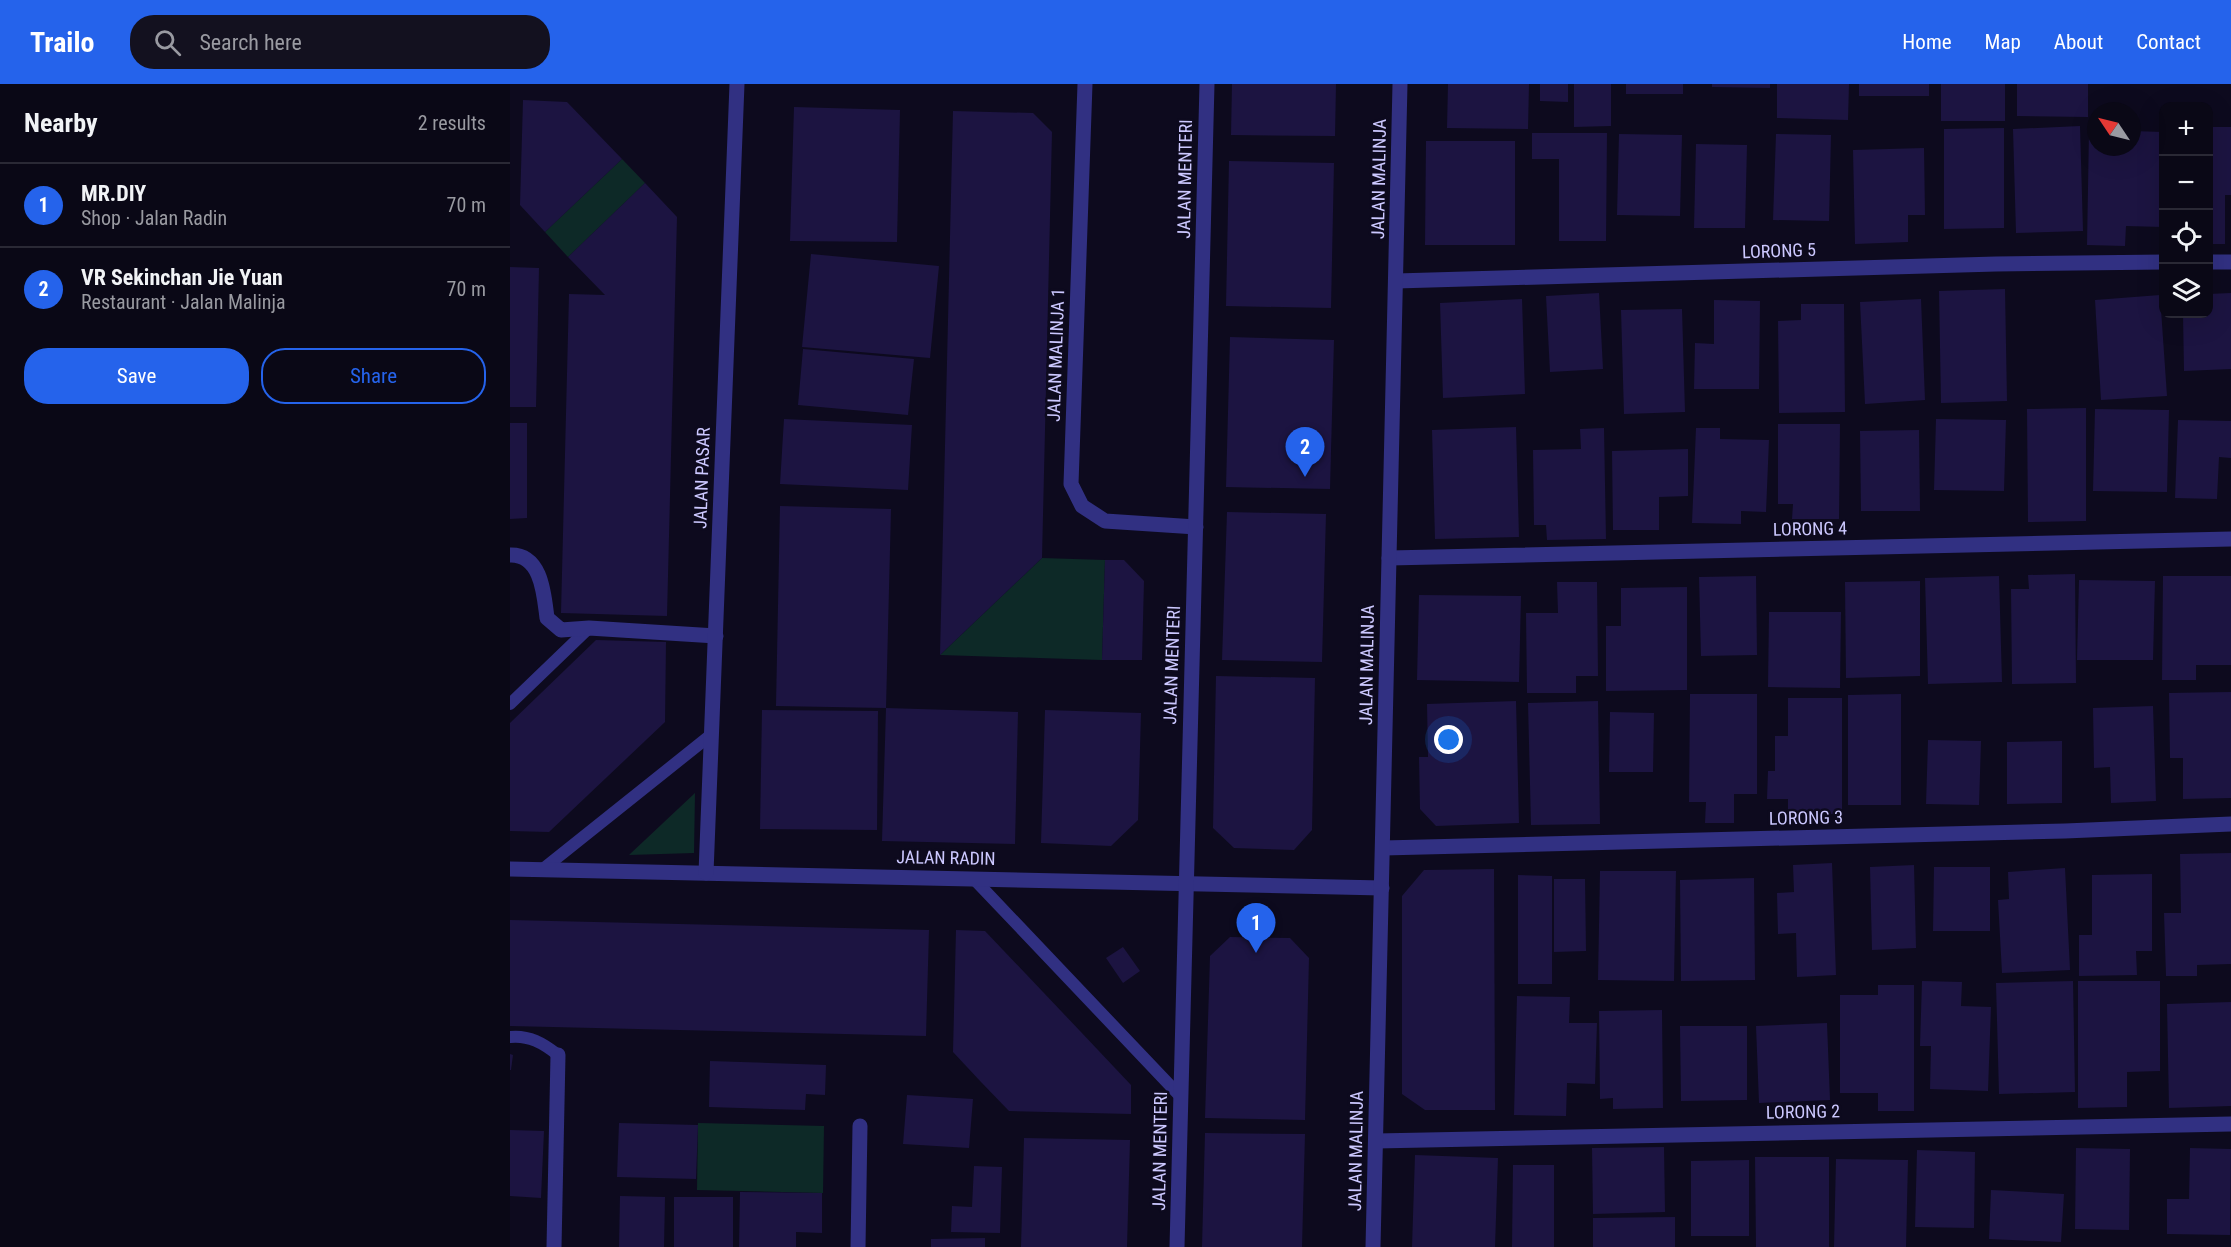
<!DOCTYPE html>
<meta charset="utf-8">
<style>
:root{--surface:#0a0816;--page:#13111f;--text:#f1f3f6;--muted:#999aa1;--line:#2a2935;--accent:#2563eb}
body{margin:0;font-family:"Roboto Condensed",sans-serif;background:var(--page);color:var(--text)}
.controls{position:absolute;right:18px;top:18px;display:grid;overflow:hidden;border-radius:12px;box-shadow:0 6px 24px #0002}
.controls button{width:54px;height:54px;display:grid;place-items:center;padding:0;border:0;border-bottom:2px solid var(--line);background:var(--surface);color:var(--text);font:30px sans-serif}
.compass{position:absolute;left:1577px;top:18px;width:54px;height:54px;border-radius:50%;background:var(--surface);box-shadow:0 6px 24px #0002;rotate:305deg}
.you{position:absolute;left:939px;top:656px;width:21px;height:21px;margin:-15px;border:4px solid #fff;border-radius:50%;background:#1a73e8;box-shadow:0 0 0 9px #1a73e833}
.badge{display:grid;place-items:center;width:39px;height:39px;border-radius:50%;background:var(--accent);color:#fff;font-size:20px;font-weight:700}
.pin{position:absolute;translate:-50% -50px;filter:drop-shadow(0 2px 3px #0008)}
.pin::after{content:'';position:absolute;top:32px;width:21px;height:18px;background:inherit;clip-path:polygon(0 0,100% 0,50% 100%)}
.list{margin:0;padding:0;list-style:none}
h2{display:flex;justify-content:space-between;align-items:center;height:78px;margin:0;padding:0 24px;font-size:26px}
h2 small{font-size:20px;font-weight:400;color:var(--muted)}
.list li{display:grid;grid-template-columns:39px 1fr auto;gap:18px;align-items:center;box-sizing:border-box;height:84px;padding:0 24px;border-top:2px solid var(--line)}
.list b{display:block;font-size:22px;white-space:nowrap}
.list p{margin:0;font-size:20px;white-space:nowrap;color:var(--muted)}
.list em{font-size:20px;font-style:normal;color:var(--muted)}
.actions{display:flex;gap:12px;padding:18px 24px}
.actions a{flex:1;padding:14px 0;border:2px solid var(--accent);border-radius:24px;text-align:center;font-size:21px;color:var(--accent)}
.actions .main{background:var(--accent);color:#fff}
.icon{flex:none;width:33px;height:33px;fill:none;stroke:currentColor;stroke-width:2;stroke-linecap:round;stroke-linejoin:round}
.map{position:relative;flex:none;width:1721px;height:1163px;overflow:hidden}
header{display:flex;align-items:center;gap:36px;box-sizing:border-box;height:84px;padding:0 30px;background:var(--accent);color:#fff}
header strong{font-size:28px}
nav{display:flex;gap:33px;margin-inline-start:auto;font-size:21px}
.search{width:420px;height:54px;background:var(--page);display:flex;align-items:center;gap:15px;box-sizing:border-box;padding:0 21px;border-radius:24px;color:var(--muted);font-size:22px}
main{display:flex}
aside{flex:1;background:var(--surface)}
.map>svg:first-child{display:block}
.green{fill:#0d2927}
.building{fill:#1c1441}
.lines{fill:none;stroke-linecap:round;stroke-linejoin:round}
.lane{stroke:#313082;stroke-width:12}
.street{stroke:#313082;stroke-width:15}
.labels{text-anchor:middle;stroke-width:5;stroke-linejoin:round;paint-order:stroke}
.street-label{font-size:18px;fill:#ccc8ff;stroke:#0d0a1e}
</style>
<header>
<strong>Trailo</strong>
<div class="search"><svg class="icon" aria-label="search" viewBox="0 0 24 24"><circle cx="10" cy="10" r="6"/><path d="M15 15l6 6"/></svg>Search here</div>
<nav><a>Home</a><a>Map</a><a>About</a><a>Contact</a></nav>
</header>
<main>
<aside>
<h2>Nearby<small>2 results</small></h2>
<ul class="list">
<li><span class="badge">1</span><div><b>MR.DIY</b><p>Shop · Jalan Radin</p></div><em>70 m</em></li>
<li><span class="badge">2</span><div><b>VR Sekinchan Jie Yuan</b><p>Restaurant · Jalan Malinja</p></div><em>70 m</em></li>
</ul>
<div class="actions"><a class="main">Save</a><a>Share</a></div>
</aside>
<div class="map">
<svg width="1721" height="1163" viewBox="0 0 1721 1163">
<rect width="100%" height="100%" fill="#0d0a1e"/>
<g class="green">
<polygon points="112,75 135,99 58,173 35,148"/>
<polygon points="532,474 595,476 592,576 430,571"/>
<polygon points="185,709 184,769 119,771"/>
<polygon points="188,1039 314,1042 313,1109 187,1106"/>
</g>
<g class="building">
<polygon points="722,0 826,0 825,52 721,51"/>
<polygon points="938,0 1019,0 1018,45 937,44"/>
<polygon points="1030,0 1058,0 1058,18 1030,17"/>
<polygon points="1064,0 1101,0 1101,42 1064,43"/>
<rect x="1116" y="0" width="57" height="10"/>
<polygon points="1202,0 1260,0 1260,4 1202,3"/>
<polygon points="1267,0 1339,0 1338,36 1267,34"/>
<rect x="1349" y="0" width="70" height="12"/>
<rect x="1431" y="0" width="64" height="37"/>
<polygon points="1507,0 1578,0 1578,33 1507,32"/>
<polygon points="13,16 57,18 112,75 35,148 10,121"/>
<polygon points="284,23 390,26 387,158 280,157"/>
<polygon points="443,27 523,29 542,48 538,218 532,474 430,571"/>
<polygon points="1570,42 1573,147 1506,149 1503,45"/>
<polygon points="1698,43 1721,43 1721,111 1715,111 1715,160 1698,160"/>
<polygon points="1494,44 1494,144 1434,145 1434,45"/>
<polygon points="1579,46 1586,46 1586,63 1622,63 1622,47 1653,48 1653,143 1616,142 1615,162 1577,161"/>
<polygon points="1022,49 1097,49 1096,157 1049,157 1049,75 1022,75"/>
<polygon points="1109,50 1172,51 1170,132 1107,131"/>
<polygon points="1266,50 1321,51 1319,137 1263,136"/>
<polygon points="916,57 1005,57 1005,161 915,161"/>
<polygon points="1186,60 1237,61 1235,144 1184,144"/>
<polygon points="1414,64 1415,131 1398,131 1398,158 1345,160 1343,66"/>
<polygon points="719,77 824,79 821,224 716,222"/>
<polygon points="135,99 167,133 157,532 51,529 59,210 95,211 58,173"/>
<polygon points="301,170 429,182 420,274 292,263"/>
<polygon points="0,183 29,184 26,323 0,323"/>
<polygon points="1495,205 1497,317 1431,319 1429,207"/>
<polygon points="1089,209 1093,285 1040,288 1036,212"/>
<polygon points="1721,209 1721,285 1674,287 1673,230 1698,230 1698,210"/>
<polygon points="1650,211 1657,312 1591,316 1585,216"/>
<polygon points="1012,215 1015,310 933,314 930,219"/>
<polygon points="1411,215 1415,316 1355,320 1350,218"/>
<polygon points="1204,216 1250,217 1249,305 1184,305 1185,259 1204,260"/>
<polygon points="1291,220 1334,220 1335,328 1269,329 1268,237 1291,236"/>
<polygon points="1172,225 1175,328 1114,330 1111,226"/>
<polygon points="720,253 824,256 820,405 716,403"/>
<polygon points="293,265 404,275 398,331 288,321"/>
<polygon points="1576,324 1576,437 1518,438 1517,325"/>
<polygon points="1585,325 1659,326 1657,408 1583,407"/>
<polygon points="274,335 402,341 398,406 270,400"/>
<polygon points="1426,335 1496,336 1494,407 1424,406"/>
<polygon points="1668,336 1721,337 1721,374 1709,373 1707,415 1665,414"/>
<polygon points="0,339 17,339 17,434 0,435"/>
<polygon points="1268,340 1330,340 1329,435 1282,435 1283,420 1268,420"/>
<polygon points="1006,343 1009,453 925,455 922,346"/>
<polygon points="1094,344 1096,455 1037,456 1036,441 1024,441 1023,366 1071,365 1070,345"/>
<polygon points="1186,344 1210,344 1210,355 1259,356 1256,428 1231,427 1231,440 1182,439"/>
<polygon points="1409,346 1410,427 1351,427 1350,347"/>
<polygon points="1178,365 1178,412 1149,413 1149,446 1103,446 1102,367"/>
<polygon points="270,422 381,425 376,624 266,622"/>
<polygon points="717,428 816,430 812,578 712,576"/>
<polygon points="595,476 614,476 634,497 632,576 592,576"/>
<polygon points="1565,490 1566,599 1502,600 1501,505 1519,505 1518,491"/>
<polygon points="1246,492 1247,571 1191,572 1189,493"/>
<polygon points="1489,492 1492,598 1418,600 1415,494"/>
<polygon points="1653,492 1721,492 1721,581 1686,581 1686,596 1652,596"/>
<polygon points="1569,496 1645,497 1643,576 1567,576"/>
<polygon points="1410,497 1410,592 1336,594 1335,498"/>
<polygon points="1047,498 1087,498 1088,592 1066,592 1066,609 1017,609 1016,529 1048,529"/>
<polygon points="1177,503 1177,606 1096,607 1096,542 1111,542 1111,504"/>
<polygon points="909,511 1011,512 1009,598 907,596"/>
<polygon points="1259,528 1331,528 1330,604 1258,603"/>
<polygon points="86,556 156,558 155,638 39,748 0,747 0,639"/>
<polygon points="706,592 805,594 802,746 784,766 724,764 703,744"/>
<polygon points="1721,608 1721,714 1673,715 1673,674 1660,674 1659,609"/>
<polygon points="1180,610 1247,610 1247,710 1224,710 1224,739 1195,739 1196,718 1179,718"/>
<polygon points="1391,610 1391,721 1338,721 1338,611"/>
<polygon points="1278,614 1332,614 1332,730 1278,730 1278,715 1257,715 1258,687 1265,687 1265,652 1278,652"/>
<polygon points="1006,617 1009,739 926,742 910,725 909,673 918,673 917,620"/>
<polygon points="1088,617 1090,740 1021,741 1018,619"/>
<polygon points="1643,622 1646,717 1601,719 1600,683 1584,684 1583,624"/>
<polygon points="376,624 508,628 505,760 372,757"/>
<polygon points="252,626 368,627 367,746 250,745"/>
<polygon points="535,626 631,629 628,736 601,762 531,759"/>
<polygon points="1100,628 1144,629 1143,688 1099,688"/>
<polygon points="1418,656 1471,657 1469,721 1416,720"/>
<polygon points="1552,657 1552,719 1497,720 1497,658"/>
<polygon points="1721,769 1721,880 1687,881 1687,892 1656,892 1654,829 1671,829 1670,770"/>
<polygon points="1322,779 1326,891 1287,893 1286,849 1268,850 1267,809 1284,808 1283,781"/>
<polygon points="1404,781 1406,864 1362,866 1360,783"/>
<polygon points="1424,783 1480,783 1480,847 1423,847"/>
<polygon points="1555,784 1560,886 1492,889 1488,816 1499,815 1498,788"/>
<polygon points="984,785 985,1026 915,1026 892,1010 892,812 914,786"/>
<polygon points="1090,787 1166,787 1164,897 1088,896"/>
<polygon points="1642,790 1642,867 1626,867 1627,891 1569,892 1569,851 1582,851 1582,791"/>
<polygon points="1008,791 1042,792 1042,900 1008,900"/>
<polygon points="1244,794 1245,896 1171,897 1170,796"/>
<polygon points="1044,795 1075,795 1076,867 1044,868"/>
<polygon points="0,836 419,846 416,952 0,942"/>
<polygon points="446,846 475,847 571,948 621,1001 621,1030 499,1027 471,998 443,968"/>
<polygon points="720,853 780,854 799,874 795,1036 695,1034 700,872"/>
<polygon points="613,863 630,887 613,899 596,874"/>
<polygon points="1412,897 1452,898 1451,922 1481,923 1478,1007 1420,1005 1421,962 1410,962"/>
<polygon points="1563,897 1565,1008 1489,1010 1486,899"/>
<polygon points="1568,897 1650,897 1650,987 1617,988 1617,1023 1568,1024"/>
<polygon points="1368,901 1404,901 1404,1027 1368,1027 1368,1009 1330,1009 1330,911 1368,911"/>
<polygon points="1007,912 1060,913 1059,939 1087,939 1085,1000 1057,999 1056,1032 1004,1031"/>
<polygon points="1721,918 1721,1022 1659,1024 1657,920"/>
<polygon points="1152,926 1153,1024 1103,1025 1103,1014 1090,1015 1089,927"/>
<polygon points="1317,939 1320,1016 1249,1019 1246,942"/>
<polygon points="1170,942 1237,942 1237,1016 1171,1017"/>
<polygon points="0,970 3,971 1,986 0,986"/>
<polygon points="200,977 316,981 315,1011 296,1010 295,1026 199,1023"/>
<polygon points="397,1011 463,1015 459,1064 393,1060"/>
<polygon points="109,1039 188,1041 186,1095 107,1093"/>
<polygon points="0,1046 34,1047 31,1114 0,1112"/>
<polygon points="695,1049 795,1050 792,1163 692,1163"/>
<polygon points="514,1054 620,1056 617,1163 511,1163"/>
<polygon points="1154,1063 1155,1128 1083,1130 1082,1064"/>
<polygon points="1566,1064 1620,1065 1619,1146 1565,1145"/>
<polygon points="1680,1064 1721,1065 1720,1151 1657,1150 1657,1115 1679,1115"/>
<polygon points="1407,1066 1465,1068 1464,1144 1405,1143"/>
<polygon points="905,1071 988,1074 985,1163 902,1163"/>
<polygon points="1245,1073 1319,1073 1319,1163 1246,1163"/>
<polygon points="1326,1075 1398,1076 1396,1163 1324,1163"/>
<polygon points="1239,1076 1239,1152 1181,1152 1181,1077"/>
<polygon points="1003,1081 1044,1081 1044,1163 1002,1163"/>
<polygon points="464,1082 492,1083 490,1149 441,1148 442,1122 462,1123"/>
<polygon points="1481,1106 1554,1110 1551,1158 1479,1155"/>
<polygon points="230,1108 312,1109 312,1149 286,1148 286,1163 229,1163"/>
<polygon points="110,1112 155,1113 154,1163 109,1163"/>
<rect x="164" y="1113" width="59" height="50"/>
<polygon points="1165,1133 1165,1163 1083,1163 1083,1134"/>
<polygon points="475,1154 475,1163 421,1163 421,1155"/>
</g>
<g class="lines">
<g class="lane">
<polyline points="0,620 79,544"/>
<polyline points="33,785 202,650"/>
<polyline points="463,794 671,1013"/>
<path d="M0 953C19 951 33 959 48 971"/>
</g>
<g class="street">
<polyline points="575,0 561,400 572,422 595,437 686,443"/>
<polyline points="1698,178 1721,178"/>
<polyline points="886,197 1486,180 1654,178"/>
<path d="M0 471C32 470 34 511 37 534L51 546 79 544 206 552"/>
<polyline points="879,474 1721,455"/>
<polyline points="873,764 1555,747 1721,740"/>
<polyline points="0,785 872,804"/>
<polyline points="196,789 227,0"/>
<polyline points="866,1057 1721,1040"/>
<polyline points="44,1163 48,971"/>
<polyline points="348,1163 350,1042"/>
<polyline points="667,1163 697,0"/>
<polyline points="863,1163 890,0"/>
</g>
</g>
<g class="labels">
<g class="street-label">
<text transform="translate(675 95) rotate(-89)" y="6">JALAN MENTERI</text>
<text transform="translate(869 95) rotate(-89)" y="6">JALAN MALINJA</text>
<text transform="translate(1269 167) rotate(-2)" y="6">LORONG 5</text>
<text transform="translate(546 271) rotate(-88)" y="6">JALAN MALINJA 1</text>
<text transform="translate(192 394) rotate(-88)" y="6">JALAN PASAR</text>
<text transform="translate(1300 445) rotate(-1)" y="6">LORONG 4</text>
<text transform="translate(662 581) rotate(-88)" y="6">JALAN MENTERI</text>
<text transform="translate(857 581) rotate(-89)" y="6">JALAN MALINJA</text>
<text transform="translate(1296 734) rotate(-1)" y="6">LORONG 3</text>
<text transform="translate(436 774) rotate(1)" y="6">JALAN RADIN</text>
<text transform="translate(1293 1028) rotate(-1)" y="6">LORONG 2</text>
<text transform="translate(650 1067) rotate(-89)" y="6">JALAN MENTERI</text>
<text transform="translate(846 1067) rotate(-89)" y="6">JALAN MALINJA</text>
</g>
</g>
</svg>
<div class="controls">
<button>+</button>
<button>−</button>
<button><svg class="icon" aria-label="locate" viewBox="0 0 24 24"><circle cx="12" cy="12" r="6"/><path d="M12 2v4M12 18v4M2 12h4M18 12h4"/></svg></button>
<button><svg class="icon" aria-label="layers" viewBox="0 0 24 24"><path d="M12 4l9 5-9 5-9-5zM3 14l9 5 9-5"/></svg></button>
</div>
<svg class="compass" viewBox="-18 -18 36 36"><path d="M0-13l5 13h-10z" fill="#e53935"/><path d="M0 13l5-13h-10z" fill="#999aa1"/></svg>
<div class="you"></div>
<div class="pin badge" style="left:746px;top:869px">1</div>
<div class="pin badge" style="left:795px;top:393px">2</div>
</div>
</main>
